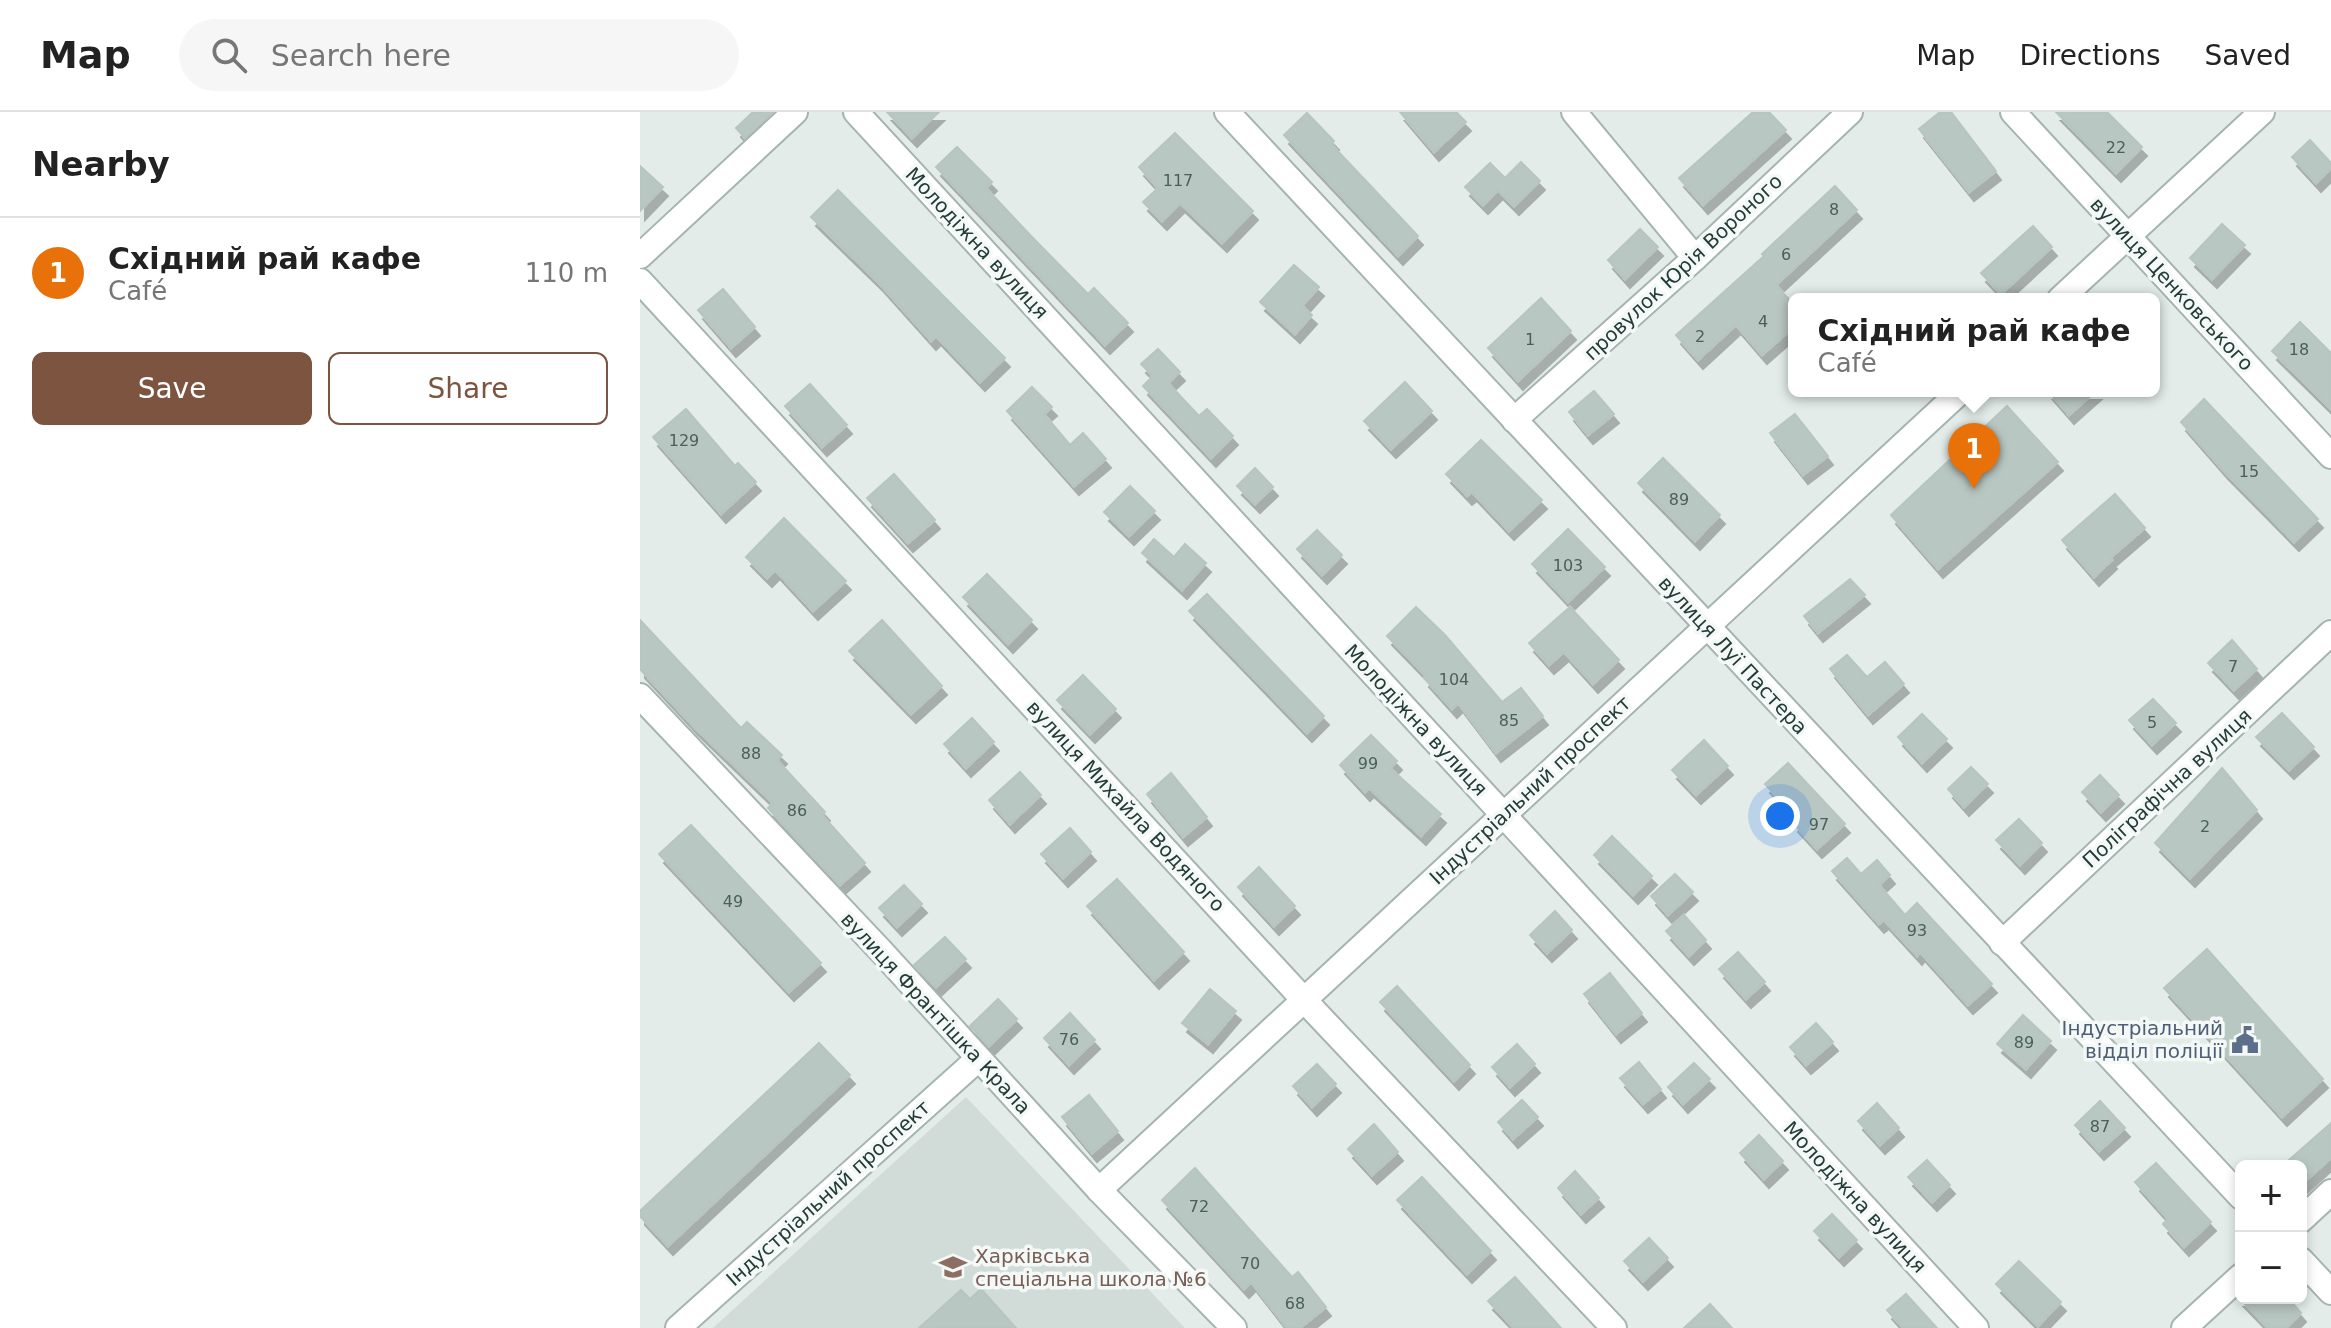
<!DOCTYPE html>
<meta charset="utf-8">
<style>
:root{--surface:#fff;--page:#f6f6f6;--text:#222;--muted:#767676;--line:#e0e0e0;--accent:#7c5440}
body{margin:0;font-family:"DejaVu Sans",sans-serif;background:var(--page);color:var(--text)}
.controls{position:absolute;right:24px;bottom:24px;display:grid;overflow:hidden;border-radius:12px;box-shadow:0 4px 12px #0003}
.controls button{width:72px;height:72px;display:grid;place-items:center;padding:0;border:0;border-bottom:2px solid var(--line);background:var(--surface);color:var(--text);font:40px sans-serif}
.you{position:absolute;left:1140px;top:704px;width:28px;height:28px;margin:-20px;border:6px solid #fff;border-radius:50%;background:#1a73e8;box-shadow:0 0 0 12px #1a73e833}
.badge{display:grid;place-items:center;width:52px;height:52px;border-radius:50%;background:var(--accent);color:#fff;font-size:26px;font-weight:700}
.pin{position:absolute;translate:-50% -66px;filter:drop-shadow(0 2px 4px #0008)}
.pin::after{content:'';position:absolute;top:42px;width:28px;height:24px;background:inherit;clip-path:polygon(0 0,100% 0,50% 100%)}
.popup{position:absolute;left:1148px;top:181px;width:372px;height:104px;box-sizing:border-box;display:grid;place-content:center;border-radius:12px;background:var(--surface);filter:drop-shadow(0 2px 6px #0005);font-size:26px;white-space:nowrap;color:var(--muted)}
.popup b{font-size:30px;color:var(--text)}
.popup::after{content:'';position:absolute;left:50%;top:100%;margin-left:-16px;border:16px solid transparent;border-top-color:var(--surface)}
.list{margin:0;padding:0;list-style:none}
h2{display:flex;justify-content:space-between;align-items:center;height:104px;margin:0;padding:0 32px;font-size:34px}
h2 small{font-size:26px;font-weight:400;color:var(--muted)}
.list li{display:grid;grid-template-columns:52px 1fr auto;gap:24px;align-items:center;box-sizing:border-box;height:112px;padding:0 32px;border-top:2px solid var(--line)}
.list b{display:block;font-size:30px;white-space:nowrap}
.list p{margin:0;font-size:26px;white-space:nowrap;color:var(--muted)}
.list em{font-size:26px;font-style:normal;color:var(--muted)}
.actions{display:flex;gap:16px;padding:24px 32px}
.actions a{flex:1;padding:18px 0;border:2px solid var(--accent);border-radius:12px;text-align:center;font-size:28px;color:var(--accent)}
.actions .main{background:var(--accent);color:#fff}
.icon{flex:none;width:44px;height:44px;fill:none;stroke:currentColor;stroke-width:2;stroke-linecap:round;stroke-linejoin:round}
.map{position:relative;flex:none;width:1691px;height:1216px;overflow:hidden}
header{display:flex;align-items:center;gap:48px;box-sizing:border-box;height:112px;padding:0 40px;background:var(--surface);border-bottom:2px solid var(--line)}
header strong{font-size:38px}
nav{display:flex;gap:44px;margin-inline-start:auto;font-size:28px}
.search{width:560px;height:72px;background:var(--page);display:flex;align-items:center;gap:20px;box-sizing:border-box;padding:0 28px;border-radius:44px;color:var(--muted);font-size:30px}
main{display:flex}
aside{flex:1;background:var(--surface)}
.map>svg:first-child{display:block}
.built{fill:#d1dcd8}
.building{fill:#b9c7c2;stroke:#b6c5c0;stroke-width:2;filter:url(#shadow)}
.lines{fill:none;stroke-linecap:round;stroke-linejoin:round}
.minor-casing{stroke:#a6b4b0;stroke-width:28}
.minor{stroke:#fff;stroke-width:24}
.labels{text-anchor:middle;stroke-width:7;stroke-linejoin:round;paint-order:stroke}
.number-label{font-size:16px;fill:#495f5a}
.street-label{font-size:20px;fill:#243c38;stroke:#f4f9f7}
.service-label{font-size:20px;fill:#4e5e75;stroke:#f4f9f7;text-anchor:end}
.education-label{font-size:20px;fill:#785e54;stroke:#f4f9f7;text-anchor:start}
</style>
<header>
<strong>Map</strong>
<div class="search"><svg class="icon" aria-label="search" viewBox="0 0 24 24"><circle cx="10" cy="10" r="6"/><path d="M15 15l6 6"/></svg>Search here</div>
<nav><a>Map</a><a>Directions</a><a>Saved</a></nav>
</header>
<main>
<aside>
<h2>Nearby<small></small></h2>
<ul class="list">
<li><span class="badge" style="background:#e8710a">1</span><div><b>Східний рай кафе</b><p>Café</p></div><em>110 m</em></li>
</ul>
<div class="actions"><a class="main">Save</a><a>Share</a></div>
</aside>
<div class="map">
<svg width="1691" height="1216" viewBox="0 0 1691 1216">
<defs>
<filter id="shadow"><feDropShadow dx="5" dy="9" stdDeviation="0" flood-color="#0004"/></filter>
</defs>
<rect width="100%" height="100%" fill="#e3ece9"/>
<polygon class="built" points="326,985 545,1216 73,1216 206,1094"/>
<g class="building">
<polygon points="113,0 133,0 105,26 96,16"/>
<polygon points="247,0 299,0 272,26"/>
<polygon points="760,0 816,0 826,10 794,40"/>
<polygon points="1113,0 1129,0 1146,18 1063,93 1039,66"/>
<polygon points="1300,0 1311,0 1356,59 1329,80 1279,17"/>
<polygon points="1416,0 1467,0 1502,35 1476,61"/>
<polygon points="667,1 694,29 691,32 778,124 758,144 644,23"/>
<polygon points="535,21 613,99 582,131 540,91 522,109 503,90 518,76 499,55"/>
<polygon points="1670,28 1691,51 1691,56 1676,71 1652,45"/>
<polygon points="317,35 352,70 346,76 391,124 448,182 454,176 488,211 465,233 296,55"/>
<polygon points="881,50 900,69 874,94 858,78 843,93 825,75 850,51 865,66"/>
<polygon points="0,54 23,75 0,99"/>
<polygon points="1195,74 1217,98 1136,173 1154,193 1154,215 1122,243 1096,213 1058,248 1036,223 1124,144 1122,142"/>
<polygon points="198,78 365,246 340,270 296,224 291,229 239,171 171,105"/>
<polygon points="1582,112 1605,133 1572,167 1550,146"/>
<polygon points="1393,114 1412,135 1361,182 1341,161"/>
<polygon points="1000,117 1018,135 985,167 968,148"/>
<polygon points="654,153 679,175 662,194 672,203 655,222 620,190"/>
<polygon points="83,177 115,215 91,236 58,198"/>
<polygon points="901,186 931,219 878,269 848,236"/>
<polygon points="1660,210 1691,241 1691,297 1632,239"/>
<polygon points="518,237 540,260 528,271 559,304 567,297 593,324 571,346 503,274 513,264 501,252"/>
<polygon points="765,270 792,299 751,337 724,309"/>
<polygon points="170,272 207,313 182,335 145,294"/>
<polygon points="392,275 412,295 404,302 430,333 443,321 466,347 434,374 367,299"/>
<polygon points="954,279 974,302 948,323 929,300"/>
<polygon points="1408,279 1456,279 1429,303"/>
<polygon points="1564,287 1678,407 1654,430 1583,358 1541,310"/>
<polygon points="1367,294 1418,350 1298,457 1251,403"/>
<polygon points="46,297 95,354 98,351 116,370 81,402 13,325"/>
<polygon points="1155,302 1188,344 1163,363 1130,321"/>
<polygon points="841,328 902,388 869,419 832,380 827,384 806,362"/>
<polygon points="1023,346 1080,403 1055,429 998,371"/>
<polygon points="615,356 633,375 615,392 597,374"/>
<polygon points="254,362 295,408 268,431 227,386"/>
<polygon points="490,374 515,399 489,424 464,400"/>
<polygon points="1475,382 1505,416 1470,446 1472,448 1454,465 1422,428"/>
<polygon points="144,406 206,469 173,499 135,458 127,466 106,445"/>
<polygon points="928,417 965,455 928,490 892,452"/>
<polygon points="677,418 702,443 682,463 657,437"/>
<polygon points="514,427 534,445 545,432 566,451 542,478 502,441"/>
<polygon points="347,462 392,508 368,532 323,485"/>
<polygon points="1210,467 1225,483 1178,521 1164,504"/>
<polygon points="567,482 684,604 667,621 549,499"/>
<polygon points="776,495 805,523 862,590 881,576 903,604 856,641 818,591 812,597 784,566 786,564 747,524"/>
<polygon points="930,495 979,548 953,572 924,540 909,553 889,531"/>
<polygon points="0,508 101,616 107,610 142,643 137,648 185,700 182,703 225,751 200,773 128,696 133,691 54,615 0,557"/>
<polygon points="242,508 302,574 271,602 209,539"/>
<polygon points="1592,528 1617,557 1594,578 1568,551"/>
<polygon points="1207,543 1227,565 1245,550 1264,572 1228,603 1190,557"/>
<polygon points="443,563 476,597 450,622 417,588"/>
<polygon points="1513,587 1536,611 1512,633 1489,608"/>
<polygon points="1642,601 1674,635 1649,658 1616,625"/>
<polygon points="1282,602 1307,627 1282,651 1258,625"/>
<polygon points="332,606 354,630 326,656 304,632"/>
<polygon points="731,623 757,649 750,656 801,702 781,724 729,676 725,680 700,653"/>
<polygon points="1064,628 1088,654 1056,683 1032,658"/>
<polygon points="1148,651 1205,712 1177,737 1153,711 1157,707 1125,672"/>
<polygon points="1331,655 1348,672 1324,695 1308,677"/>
<polygon points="1582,656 1617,698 1550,766 1515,731"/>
<polygon points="380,660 401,683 370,712 349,688"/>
<polygon points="531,661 567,705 543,725 507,682"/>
<polygon points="1460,663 1479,683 1461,700 1442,680"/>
<polygon points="1379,707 1402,731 1380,753 1356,728"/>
<polygon points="51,713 181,851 149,880 19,742"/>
<polygon points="430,716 451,740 423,766 401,742"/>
<polygon points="972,724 1012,764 993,783 954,743"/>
<polygon points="1207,746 1221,762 1237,748 1250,763 1239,773 1265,803 1277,791 1352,872 1328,893 1280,840 1277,844 1244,808 1239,812 1192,759"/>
<polygon points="619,755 655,794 634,814 598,775"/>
<polygon points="1035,762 1053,780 1028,803 1011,784"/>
<polygon points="477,767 544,840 514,868 447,794"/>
<polygon points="264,773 282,792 257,815 239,796"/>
<polygon points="915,799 932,818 907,841 890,823"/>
<polygon points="1044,803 1066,828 1049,844 1026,819"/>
<polygon points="305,825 326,847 296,875 274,853"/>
<polygon points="1567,837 1683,967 1642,1005 1524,876"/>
<polygon points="1098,840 1125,870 1106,887 1079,857"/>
<polygon points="970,861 1002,901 976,922 944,882"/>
<polygon points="757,874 830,953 814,969 740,890"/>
<polygon points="570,877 596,899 568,932 542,911"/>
<polygon points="358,887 377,907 349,934 330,914"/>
<polygon points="430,901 455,928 429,953 404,926"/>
<polygon points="1383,903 1411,929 1386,957 1357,932"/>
<polygon points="1176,911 1193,930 1166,953 1150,935"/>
<polygon points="179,931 210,963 28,1134 0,1104 0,1099"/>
<polygon points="877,932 895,952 870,975 852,955"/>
<polygon points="999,950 1021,977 1003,992 980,966"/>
<polygon points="1054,951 1070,967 1043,992 1028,975"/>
<polygon points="677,952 696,972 672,995 653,974"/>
<polygon points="449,983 478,1019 452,1041 422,1005"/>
<polygon points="882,988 898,1005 873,1027 858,1010"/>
<polygon points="1460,989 1485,1016 1459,1039 1435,1013"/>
<polygon points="1237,991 1259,1016 1240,1033 1218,1009"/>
<polygon points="1691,1011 1691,1046 1661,1073 1661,1054 1642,1054"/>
<polygon points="734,1012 758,1040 732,1063 708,1037"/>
<polygon points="1119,1023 1143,1049 1124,1067 1100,1041"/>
<polygon points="1287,1048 1310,1073 1292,1090 1268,1065"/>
<polygon points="1516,1051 1571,1110 1544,1135 1523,1112 1528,1107 1495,1070"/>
<polygon points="555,1056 652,1165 658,1160 686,1195 660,1216 647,1216 611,1170 604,1177 522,1088"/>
<polygon points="935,1059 959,1086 941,1102 918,1076"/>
<polygon points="782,1065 851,1139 827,1162 757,1088"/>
<polygon points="1192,1102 1217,1128 1199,1145 1174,1119"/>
<polygon points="1009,1126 1028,1146 1003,1169 984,1149"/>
<polygon points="1379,1149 1421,1190 1398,1214 1356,1172"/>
<polygon points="875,1165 921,1216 874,1216 848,1189"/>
<polygon points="341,1177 376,1216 279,1216 321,1178 330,1187"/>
<polygon points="1266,1182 1297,1216 1263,1216 1247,1198"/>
<polygon points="1599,1186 1648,1186 1661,1201 1646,1216 1628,1216"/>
<polygon points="1070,1192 1092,1216 1044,1216"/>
</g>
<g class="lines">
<g class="minor-casing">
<g id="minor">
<polyline points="216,0 1336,1216"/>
<polyline points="587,0 1601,1085"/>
<polyline points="934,0 1055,146"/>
<polyline points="1373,0 1691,344"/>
<polyline points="0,144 155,0"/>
<polyline points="0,169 664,888 974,1216"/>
<polyline points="1420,187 1622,0"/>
<polyline points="874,308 1055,146 1210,0"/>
<polyline points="0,584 241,839 459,1078 594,1216"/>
<polyline points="1362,831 1691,521"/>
<polyline points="459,1078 1321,279"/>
<polyline points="1661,1108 1691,1080"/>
<polyline points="1661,1148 1691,1180"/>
<polyline points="38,1216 338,947"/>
<polyline points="1544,1216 1601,1164"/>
</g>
</g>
<use href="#minor" class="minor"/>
</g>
<defs>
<g id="civic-bare" transform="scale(2.16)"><path d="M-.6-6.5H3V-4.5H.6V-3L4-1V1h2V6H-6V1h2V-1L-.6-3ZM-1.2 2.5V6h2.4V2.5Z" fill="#5c6f8a" stroke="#f4f9f7" stroke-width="2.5" paint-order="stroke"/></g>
<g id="school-bare" transform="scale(2.16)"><path d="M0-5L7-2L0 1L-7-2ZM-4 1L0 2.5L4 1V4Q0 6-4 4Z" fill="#8d6e63" stroke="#f4f9f7" stroke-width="2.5" paint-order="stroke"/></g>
</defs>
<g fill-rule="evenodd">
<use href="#civic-bare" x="1605" y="928"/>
<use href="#school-bare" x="313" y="1155"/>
</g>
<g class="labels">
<g class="number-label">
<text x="1476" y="41">22</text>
<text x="538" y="74">117</text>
<text x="1194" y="103">8</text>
<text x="1146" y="148">6</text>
<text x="1123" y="215">4</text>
<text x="1060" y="230">2</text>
<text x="890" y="233">1</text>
<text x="1659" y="243">18</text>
<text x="44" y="334">129</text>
<text x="1609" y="365">15</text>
<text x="1039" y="393">89</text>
<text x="928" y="459">103</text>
<text x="1593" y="560">7</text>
<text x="814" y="573">104</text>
<text x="869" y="614">85</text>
<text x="1512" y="616">5</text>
<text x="111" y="647">88</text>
<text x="728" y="657">99</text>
<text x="157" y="704">86</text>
<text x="1179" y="718">97</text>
<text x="1565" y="720">2</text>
<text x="93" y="795">49</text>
<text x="1277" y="824">93</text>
<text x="429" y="933">76</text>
<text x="1384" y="936">89</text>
<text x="1460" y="1020">87</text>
<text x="559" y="1100">72</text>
<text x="610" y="1157">70</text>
<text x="655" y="1197">68</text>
</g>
<g class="street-label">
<text transform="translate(337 131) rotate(47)" y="7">Молодіжна вулиця</text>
<text transform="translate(1043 155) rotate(-43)" y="7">провулок Юрія Вороного</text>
<text transform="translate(1532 172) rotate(47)" y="7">вулиця Ценковського</text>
<text transform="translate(1093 543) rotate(47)" y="7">вулиця Луї Пастера</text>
<text transform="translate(776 608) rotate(47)" y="7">Молодіжна вулиця</text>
<text transform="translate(1527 676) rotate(-43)" y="7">Поліграфічна вулиця</text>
<text transform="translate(890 678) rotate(-43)" y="7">Індустріальний проспект</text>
<text transform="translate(486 694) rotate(47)" y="7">вулиця Михайла Водяного</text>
<text transform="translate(296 901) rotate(47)" y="7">вулиця Франтішка Крала</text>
<text transform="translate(188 1081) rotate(-42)" y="7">Індустріальний проспект</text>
<text transform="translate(1215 1085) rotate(47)" y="7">Молодіжна вулиця</text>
</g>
<g class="service-label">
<text x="1583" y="923">Індустріальний<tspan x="1583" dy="23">відділ поліції</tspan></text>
</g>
<g class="education-label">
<text x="335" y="1151">Харківська<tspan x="335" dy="23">спеціальна школа №6</tspan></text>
</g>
</g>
</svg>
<div class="controls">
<button>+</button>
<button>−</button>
</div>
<div class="you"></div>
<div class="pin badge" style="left:1334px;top:377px;background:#e8710a">1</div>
<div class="popup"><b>Східний рай кафе</b>Café</div>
</div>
</main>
